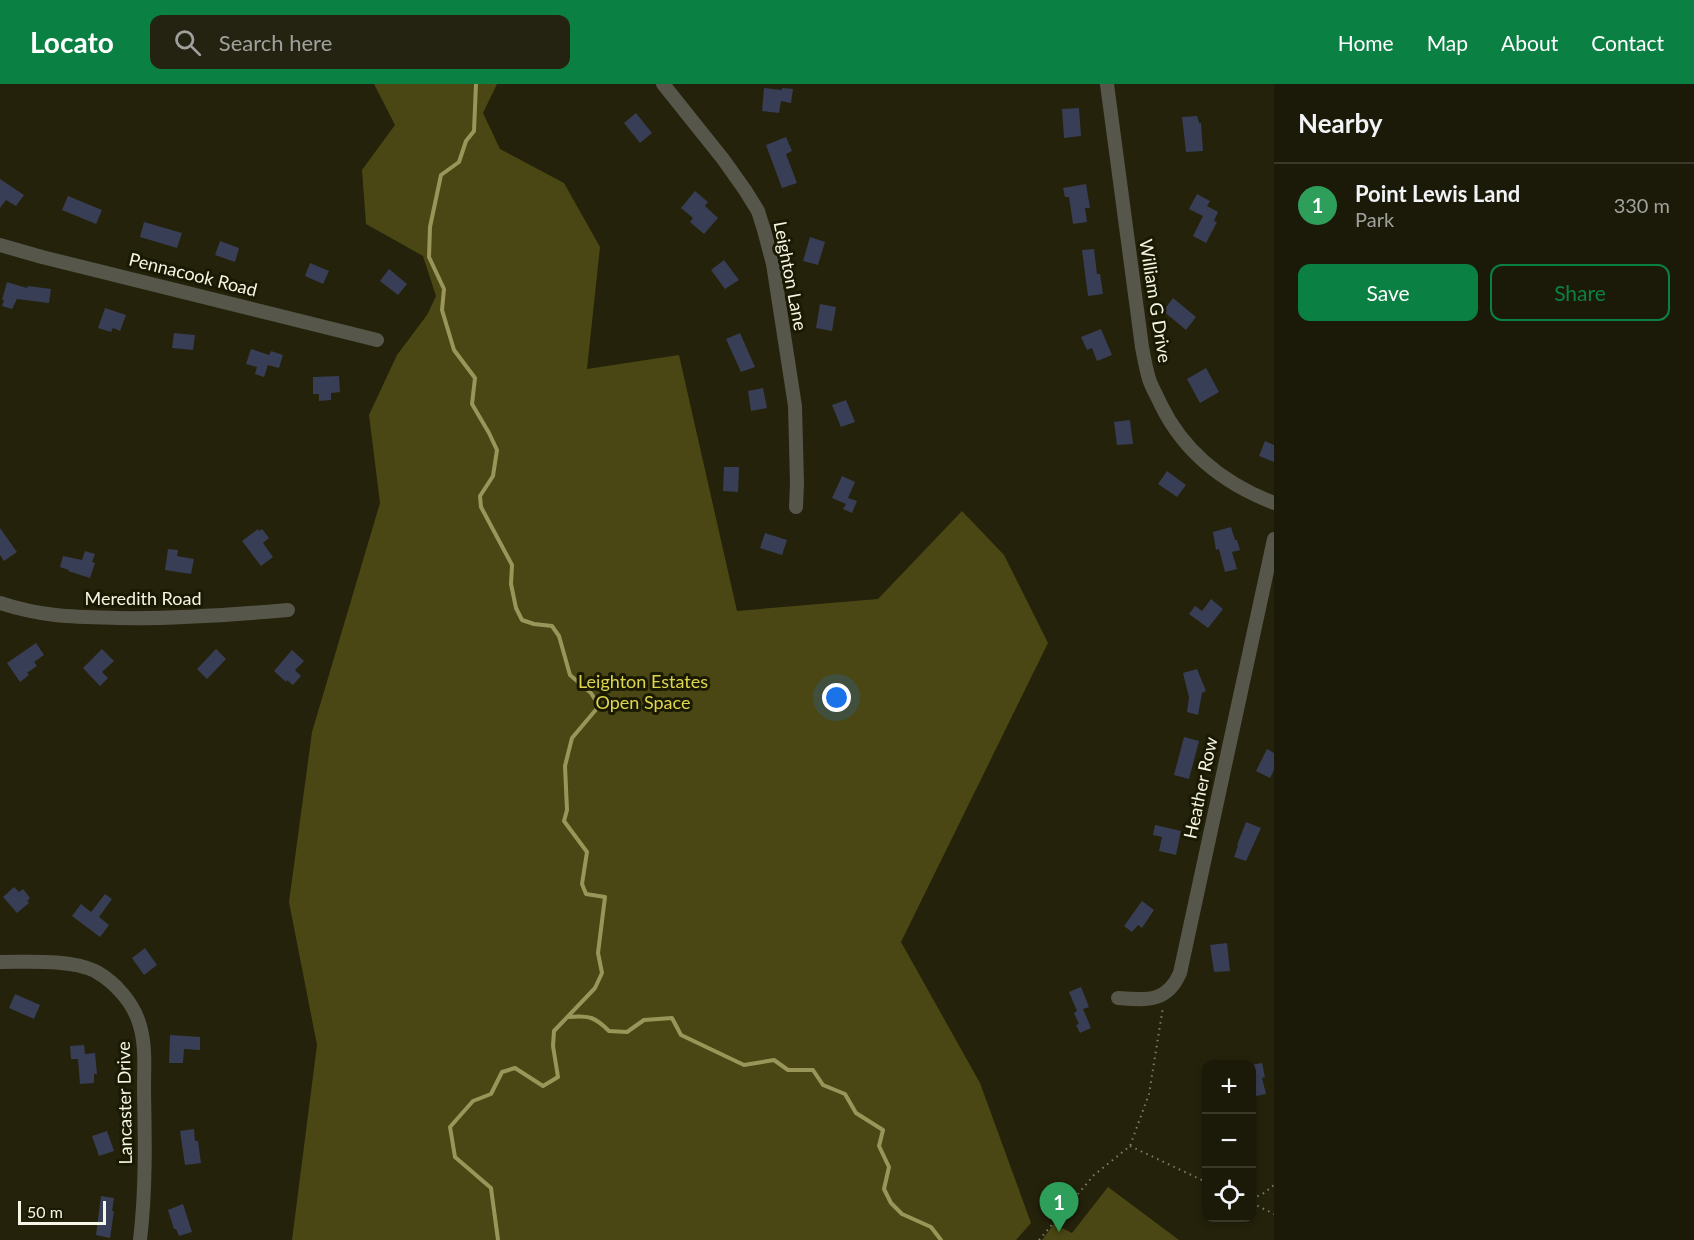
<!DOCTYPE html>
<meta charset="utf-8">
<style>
:root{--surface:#1b1a08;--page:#242312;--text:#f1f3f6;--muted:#a0a19c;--line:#393829;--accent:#0b8043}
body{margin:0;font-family:Lato,sans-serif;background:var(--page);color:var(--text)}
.controls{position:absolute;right:18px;bottom:18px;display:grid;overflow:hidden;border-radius:12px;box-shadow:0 3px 9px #0003}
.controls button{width:54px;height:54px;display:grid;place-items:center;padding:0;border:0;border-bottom:2px solid var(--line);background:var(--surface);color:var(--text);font:30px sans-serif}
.scale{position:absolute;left:18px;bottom:15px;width:88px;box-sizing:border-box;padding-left:6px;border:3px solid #f6f6e7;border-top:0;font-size:16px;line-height:21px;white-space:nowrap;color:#f6f6e7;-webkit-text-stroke:4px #1a1902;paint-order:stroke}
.you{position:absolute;left:837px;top:614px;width:21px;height:21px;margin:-15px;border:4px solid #fff;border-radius:50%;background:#1a73e8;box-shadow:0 0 0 9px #1a73e833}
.badge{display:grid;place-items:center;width:39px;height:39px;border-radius:50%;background:var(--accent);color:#fff;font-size:20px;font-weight:700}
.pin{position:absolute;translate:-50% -50px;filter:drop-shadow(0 2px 3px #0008)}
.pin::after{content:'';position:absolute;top:32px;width:21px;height:18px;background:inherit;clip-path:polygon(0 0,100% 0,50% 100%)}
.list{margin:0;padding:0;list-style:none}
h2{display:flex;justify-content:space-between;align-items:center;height:78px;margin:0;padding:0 24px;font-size:26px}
h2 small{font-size:20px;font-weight:400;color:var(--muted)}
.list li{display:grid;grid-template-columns:39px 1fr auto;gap:18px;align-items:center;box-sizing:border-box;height:84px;padding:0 24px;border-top:2px solid var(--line)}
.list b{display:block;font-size:22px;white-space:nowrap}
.list p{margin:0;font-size:20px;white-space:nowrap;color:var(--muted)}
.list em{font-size:20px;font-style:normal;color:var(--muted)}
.actions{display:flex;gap:12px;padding:18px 24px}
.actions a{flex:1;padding:14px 0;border:2px solid var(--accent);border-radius:12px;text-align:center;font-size:21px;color:var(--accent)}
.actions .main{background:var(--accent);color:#fff}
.icon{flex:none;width:33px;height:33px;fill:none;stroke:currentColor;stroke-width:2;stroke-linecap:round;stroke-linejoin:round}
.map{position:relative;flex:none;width:1274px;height:1156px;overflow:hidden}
header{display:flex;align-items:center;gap:36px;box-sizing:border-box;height:84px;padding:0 30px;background:var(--accent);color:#fff}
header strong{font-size:28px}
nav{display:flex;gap:33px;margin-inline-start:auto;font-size:21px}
.search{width:420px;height:54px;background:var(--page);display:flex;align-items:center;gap:15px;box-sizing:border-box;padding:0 21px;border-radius:12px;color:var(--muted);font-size:22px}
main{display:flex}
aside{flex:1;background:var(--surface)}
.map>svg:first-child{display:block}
.green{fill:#4a4714}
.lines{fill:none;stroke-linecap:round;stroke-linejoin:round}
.stream{stroke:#9a965a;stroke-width:4}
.building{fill:#383e55}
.path{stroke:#807f6b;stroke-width:2;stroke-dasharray:1.5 4.5;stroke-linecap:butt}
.minor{stroke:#57564b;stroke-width:14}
.labels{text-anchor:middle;stroke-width:6;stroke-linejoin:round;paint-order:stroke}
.street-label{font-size:18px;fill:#f6f6e7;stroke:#1a1902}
.park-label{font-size:18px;fill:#ded650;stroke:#1a1902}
</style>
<header>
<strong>Locato</strong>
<div class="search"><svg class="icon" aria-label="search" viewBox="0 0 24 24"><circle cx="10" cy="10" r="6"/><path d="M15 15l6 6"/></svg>Search here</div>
<nav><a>Home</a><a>Map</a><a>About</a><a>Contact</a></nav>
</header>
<main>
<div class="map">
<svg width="1274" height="1156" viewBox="0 0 1274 1156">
<rect width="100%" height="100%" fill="#24220a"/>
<g class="green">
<polygon points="374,0 497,0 483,29 500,65 564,99 600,163 587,285 679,271 737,527 878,515 962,427 1004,471 1048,559 901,858 980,999 1031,1139 1016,1156 292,1156 317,961 289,818 312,648 380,419 369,331 397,271 427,231 436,212 423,172 366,140 362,86 395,41"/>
<polygon points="1108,1103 1179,1156 1042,1156 1054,1140 1072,1149"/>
</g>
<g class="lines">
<g class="stream">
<polyline points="476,0 474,47 466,57 459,78 441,91 430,143 429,173 444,205 442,226 454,266 475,294 472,320 489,349 497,366 493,392 480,412 481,423 512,481 511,500 516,524 522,536 534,540 552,542 559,552 570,591 591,609 599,622 572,654 565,682 567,726 564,737 587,768 582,800 586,810 605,813 598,869 602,889 595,904 554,947 553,962 558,993 543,1002 515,984 502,988 491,1010 473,1017 450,1043 455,1073 491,1104 498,1156"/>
<path d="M568 933C589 931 595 933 609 947L627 948 644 936 672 934 681 951 744 981 774 976 788 986H813L823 1001 845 1010 856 1029 883 1046 879 1062 889 1083 884 1105 891 1119 902 1130 931 1143 941 1156"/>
</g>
</g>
<g class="building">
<polygon points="764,4 782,6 782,4 793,5 791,19 781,17 779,29 762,27"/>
<polygon points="1079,24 1081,52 1064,54 1062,25"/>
<polygon points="636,29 652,49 640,59 624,39"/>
<polygon points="1197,32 1199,39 1201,39 1203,67 1186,68 1182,33"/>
<polygon points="786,53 792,67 786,70 797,99 782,104 766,61"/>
<polygon points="0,95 24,111 16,122 6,116 0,124"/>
<polygon points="1086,100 1090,124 1085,124 1087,138 1073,140 1069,113 1065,113 1063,104"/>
<polygon points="695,107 708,118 705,122 718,134 704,150 690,138 693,134 681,124"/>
<polygon points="1197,110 1210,117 1207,122 1218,128 1214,137 1217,138 1206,159 1193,152 1203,132 1189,125"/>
<polygon points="68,112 102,126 96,140 62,126"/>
<polygon points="144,138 182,149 177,164 140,153"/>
<polygon points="810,153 825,158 818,181 803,177"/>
<polygon points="220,157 239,164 235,178 215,171"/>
<polygon points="1094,165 1097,190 1100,190 1103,210 1088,212 1082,166"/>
<polygon points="724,176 739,196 725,205 711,186"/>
<polygon points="310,179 329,187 323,200 305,192"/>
<polygon points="389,185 407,200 398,211 380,197"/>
<polygon points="7,198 27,204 28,202 51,205 49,219 17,215 12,225 2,222 4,216 2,216"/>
<polygon points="1173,214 1196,233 1186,246 1163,227"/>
<polygon points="820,220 836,223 832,247 816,244"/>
<polygon points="105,224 126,231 120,247 113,244 111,248 98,244"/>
<polygon points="1101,245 1112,271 1097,277 1092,264 1087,266 1081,253"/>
<polygon points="174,249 195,251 193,266 172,264"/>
<polygon points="740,249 755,283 741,288 726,255"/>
<polygon points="251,265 269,271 271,267 283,271 279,284 268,281 264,293 255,290 257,283 246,280"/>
<polygon points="1206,284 1219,308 1200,319 1187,295"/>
<polygon points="339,292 340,308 331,309 331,316 319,317 319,310 313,310 313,293"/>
<polygon points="763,304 767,324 751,327 748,307"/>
<polygon points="846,316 855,338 841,343 832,321"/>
<polygon points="1130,336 1133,360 1117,361 1114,338"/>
<polygon points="1265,357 1274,361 1274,378 1259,372"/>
<polygon points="724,383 739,383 738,408 723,407"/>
<polygon points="1167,387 1186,401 1177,413 1158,400"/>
<polygon points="842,392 855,398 848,414 857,417 852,429 843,425 846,420 832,414"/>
<polygon points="1231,443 1235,456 1237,456 1240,466 1232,468 1237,485 1225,488 1219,465 1216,466 1213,448"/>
<polygon points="0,444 17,468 4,477 0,471"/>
<polygon points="258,445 259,447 262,445 269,454 263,459 273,473 261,482 242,457"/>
<polygon points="765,449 787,456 782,471 760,464"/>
<polygon points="168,465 178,466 177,472 194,475 191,490 165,486"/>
<polygon points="85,467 95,470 92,478 95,479 90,494 68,487 69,486 60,483 63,472 82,476"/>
<polygon points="1211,515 1223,525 1208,544 1189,530 1195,522 1202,527"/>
<polygon points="36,559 44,571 34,578 37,582 27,589 29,591 20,598 7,579"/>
<polygon points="102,565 114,577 102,588 108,594 100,602 83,584"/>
<polygon points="216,565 226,575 207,595 197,585"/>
<polygon points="292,566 304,577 295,586 301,592 293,601 287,596 286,598 274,587"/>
<polygon points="1197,585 1206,607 1202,609 1198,631 1187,628 1189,613 1183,589"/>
<polygon points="1184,653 1199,657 1189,695 1174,691"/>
<polygon points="1267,665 1274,669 1274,686 1270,694 1256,687"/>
<polygon points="1246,738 1261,744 1246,777 1234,773 1238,762 1237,761"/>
<polygon points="1155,741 1181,747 1176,771 1159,767 1162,753 1153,751"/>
<polygon points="14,803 19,808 23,805 30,814 27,817 29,819 17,829 3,813"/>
<polygon points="105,810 112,815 99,833 109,841 100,853 72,832 81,820 91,828"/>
<polygon points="1142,817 1154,826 1142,844 1138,841 1132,848 1124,842"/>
<polygon points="1227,859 1230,887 1214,888 1210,861"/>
<polygon points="145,864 157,881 144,891 132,874"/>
<polygon points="1081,903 1089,923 1083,925 1091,944 1080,949 1076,941 1079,940 1074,929 1077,927 1069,908"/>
<polygon points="15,910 40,921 34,935 9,924"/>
<polygon points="170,951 200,953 200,966 184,965 183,979 169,979"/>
<polygon points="84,961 85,970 95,969 97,990 94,990 94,999 80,1000 78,975 71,975 70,962"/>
<polygon points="1262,979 1265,993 1262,994 1266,1010 1251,1013 1251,981"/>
<polygon points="194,1045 195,1057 198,1057 201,1079 185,1081 180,1047"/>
<polygon points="107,1047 114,1067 99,1072 92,1052"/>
<polygon points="101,1112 114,1114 112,1127 114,1127 110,1154 96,1151"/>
<polygon points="183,1120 192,1148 179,1152 176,1145 174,1145 168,1126"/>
</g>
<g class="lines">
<g class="path">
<polyline points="1130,1062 1206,1098"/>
<polyline points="1252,1115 1264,1109 1274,1101"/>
<polyline points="1252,1119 1274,1130"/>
<polyline points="1039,1156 1094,1091 1130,1062 1149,1010 1163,923"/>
</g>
<g class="minor">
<polyline points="663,0 723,75 745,106 758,127 764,146 773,180 795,322 797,399 796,423"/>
<path d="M1107 0 1142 263C1144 274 1146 285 1149 295 1152 304 1157 312 1161 321 1184 368 1225 400 1274 419"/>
<polyline points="0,161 42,173 377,256"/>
<path d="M0 519C42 533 74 533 118 534 175 535 231 531 288 526"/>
<path d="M0 878C28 878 70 875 95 887 115 898 134 919 140 942 146 962 144 985 144 1006 145 1056 146 1106 140 1156"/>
<path d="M1118 914C1146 916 1167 919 1180 889L1274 455"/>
</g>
</g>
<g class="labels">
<g class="street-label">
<text transform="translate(193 191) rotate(14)" y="6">Pennacook Road</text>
<text transform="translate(790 192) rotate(79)" y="6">Leighton Lane</text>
<text transform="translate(1155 217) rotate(81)" y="6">William G Drive</text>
<text x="143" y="521">Meredith Road</text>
<text transform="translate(1201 704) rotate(-78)" y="6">Heather Row</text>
<text transform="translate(125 1019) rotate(-91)" y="6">Lancaster Drive</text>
</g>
<g class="park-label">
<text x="643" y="604">Leighton Estates<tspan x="643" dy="21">Open Space</tspan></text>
</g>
</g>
</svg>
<div class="controls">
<button>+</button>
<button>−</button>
<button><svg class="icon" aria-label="locate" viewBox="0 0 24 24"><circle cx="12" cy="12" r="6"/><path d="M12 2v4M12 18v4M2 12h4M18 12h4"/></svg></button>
</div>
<div class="scale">50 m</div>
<div class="you"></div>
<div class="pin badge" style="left:1059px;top:1148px;background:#2e9e5b">1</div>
</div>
<aside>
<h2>Nearby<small></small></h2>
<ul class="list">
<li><span class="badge" style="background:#2e9e5b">1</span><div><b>Point Lewis Land</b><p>Park</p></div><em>330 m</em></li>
</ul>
<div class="actions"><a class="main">Save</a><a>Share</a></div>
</aside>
</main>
